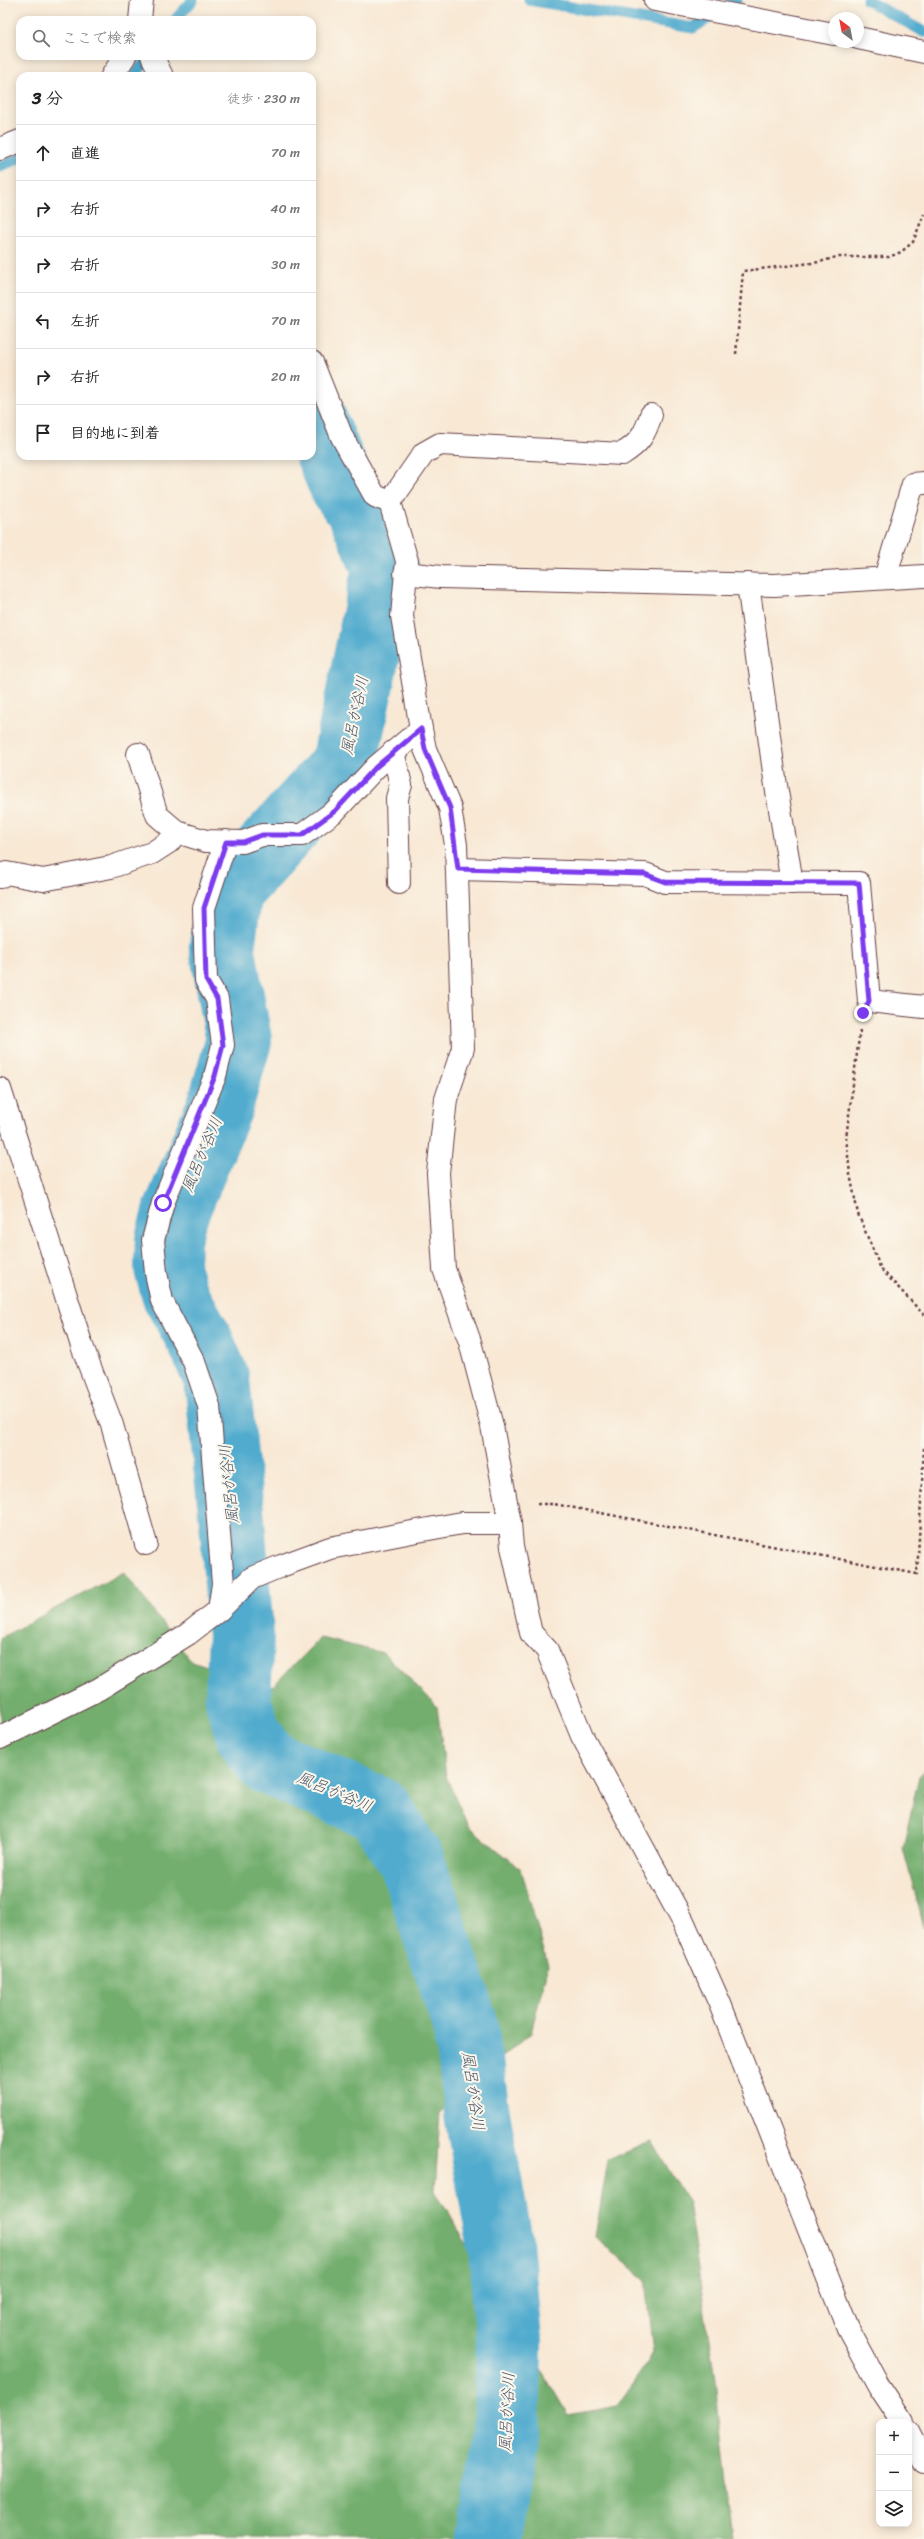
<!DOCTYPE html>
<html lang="ja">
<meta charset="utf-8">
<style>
:root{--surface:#fff;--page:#f6f6f6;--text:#222;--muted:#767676;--line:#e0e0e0}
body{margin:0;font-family:Sriracha,"Klee One",sans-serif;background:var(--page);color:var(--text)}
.controls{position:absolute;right:12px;bottom:12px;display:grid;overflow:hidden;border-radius:8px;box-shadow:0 2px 10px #0003}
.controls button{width:36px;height:36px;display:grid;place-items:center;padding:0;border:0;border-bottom:1px solid var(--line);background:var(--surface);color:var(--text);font:20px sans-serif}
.compass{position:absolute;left:828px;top:12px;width:36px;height:36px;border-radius:50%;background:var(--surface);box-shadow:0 2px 10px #0003;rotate:328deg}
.stop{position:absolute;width:12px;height:12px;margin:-9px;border:3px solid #7c3aed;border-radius:50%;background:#fff}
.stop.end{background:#7c3aed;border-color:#fff;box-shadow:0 1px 4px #0008}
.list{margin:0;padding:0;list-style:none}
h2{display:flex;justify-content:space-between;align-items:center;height:52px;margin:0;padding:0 16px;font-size:17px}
h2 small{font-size:13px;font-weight:400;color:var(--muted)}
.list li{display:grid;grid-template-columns:26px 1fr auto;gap:12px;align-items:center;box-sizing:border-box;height:56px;padding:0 16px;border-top:1px solid var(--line)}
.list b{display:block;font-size:15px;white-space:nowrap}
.list em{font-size:13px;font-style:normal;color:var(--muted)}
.icon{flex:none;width:22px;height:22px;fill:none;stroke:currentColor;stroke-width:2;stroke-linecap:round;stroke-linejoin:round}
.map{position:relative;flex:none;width:924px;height:2539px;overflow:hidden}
.search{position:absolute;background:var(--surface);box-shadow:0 2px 10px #0003;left:16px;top:16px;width:300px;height:44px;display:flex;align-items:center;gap:10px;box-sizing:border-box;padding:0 14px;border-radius:12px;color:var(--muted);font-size:15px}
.panel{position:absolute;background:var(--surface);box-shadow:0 2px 10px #0003;left:16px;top:72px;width:300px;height:388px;border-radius:12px}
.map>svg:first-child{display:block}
.forest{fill:#73ae6e;stroke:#5e664c}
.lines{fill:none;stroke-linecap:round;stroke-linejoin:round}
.stream{stroke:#51abce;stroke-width:11}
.river{stroke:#51abce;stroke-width:66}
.minor-casing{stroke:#643d44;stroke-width:24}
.path{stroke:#643d44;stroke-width:2.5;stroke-dasharray:3 3;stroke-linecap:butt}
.minor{stroke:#fff;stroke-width:22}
.route{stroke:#7c3aed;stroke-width:5}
.labels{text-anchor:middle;stroke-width:4;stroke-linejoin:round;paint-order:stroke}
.water-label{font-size:16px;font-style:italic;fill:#4d576c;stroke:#fbf7ec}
</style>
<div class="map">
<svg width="924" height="2539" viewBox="0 0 924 2539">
<rect width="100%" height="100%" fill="#fbf7ec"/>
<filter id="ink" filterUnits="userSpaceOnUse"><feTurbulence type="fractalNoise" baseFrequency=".025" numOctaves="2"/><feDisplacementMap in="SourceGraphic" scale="8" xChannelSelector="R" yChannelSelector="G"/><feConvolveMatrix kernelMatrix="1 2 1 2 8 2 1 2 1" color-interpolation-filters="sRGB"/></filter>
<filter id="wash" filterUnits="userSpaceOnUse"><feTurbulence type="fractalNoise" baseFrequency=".012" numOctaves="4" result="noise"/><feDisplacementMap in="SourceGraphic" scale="16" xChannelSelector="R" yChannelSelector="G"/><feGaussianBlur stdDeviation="0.9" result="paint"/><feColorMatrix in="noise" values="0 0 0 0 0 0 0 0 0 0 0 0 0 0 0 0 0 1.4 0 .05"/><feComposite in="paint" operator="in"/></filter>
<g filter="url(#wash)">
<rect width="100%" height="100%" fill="#f8e8d4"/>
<g class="forest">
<polygon points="124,1572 190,1660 270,1689 320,1638 384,1653 437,1706 446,1776 468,1826 521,1869 548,1965 531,2032 440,2113 435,2191 568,2415 617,2406 654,2353 646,2280 595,2237 608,2160 652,2141 688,2203 714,2372 732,2539 0,2539 0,1638"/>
<polygon points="924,1771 924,1927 903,1848 919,1776"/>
</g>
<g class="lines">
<g class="stream">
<polyline points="529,0 693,28 737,0"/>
<polyline points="867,0 924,32"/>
<polyline points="175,20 193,0"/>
<polyline points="135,76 149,56"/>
<polyline points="0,167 20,158"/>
</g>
<polyline class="river" points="312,415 343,488 360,511 385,568 344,764 230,890 222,947 239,1040 220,1106 174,1217 168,1240 167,1268 174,1293 199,1338 217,1380 232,1521 241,1635 238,1700 249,1736 268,1762 380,1810 412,1862 465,2024 477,2114 500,2242 509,2341 507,2436 489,2539"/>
</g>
</g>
<g filter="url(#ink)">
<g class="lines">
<g class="minor-casing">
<g id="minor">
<polyline points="655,0 834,34"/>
<polyline points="140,20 142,0"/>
<polyline points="858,38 924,52"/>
<polyline points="152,56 162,76"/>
<polyline points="112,76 125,56"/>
<polyline points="0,149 20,141"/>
<polyline points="312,362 342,437 375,496 390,502 407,561 402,616 421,729 425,749 450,808 456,845 463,1048 446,1099 438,1173 444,1269 470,1342 492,1426 510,1523 512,1547 531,1633 547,1650 582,1736 683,1921 720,2004 848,2329 879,2386 903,2422"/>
<path d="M390 502 424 453 440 444 622 454C640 443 645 434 651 415"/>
<polyline points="405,573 441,577 774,585 924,576"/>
<polyline points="885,578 913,484 924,483"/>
<polyline points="748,584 775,779 792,883"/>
<polyline points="393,752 401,785 397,798 399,883"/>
<polyline points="138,754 157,815 177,832 206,841 243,842 262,835 302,835 335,811 376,767 421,729"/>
<polyline points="458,869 645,874 665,882 859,883 869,1001 924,1007"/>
<polyline points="0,877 6,873 43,880 111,867 152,853 169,842 177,832"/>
<polyline points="0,1089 82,1346 112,1425 146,1544"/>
<polyline points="219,1610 223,1584 209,1406 194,1362 162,1301 156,1273 153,1240 163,1203 215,1076 223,1045 217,999 206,980 204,908 226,841"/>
<polyline points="0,1738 99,1689 188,1634 219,1610 252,1578 281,1566 330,1548 412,1532 462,1523 510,1523"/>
<polyline points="909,2432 924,2461"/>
</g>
</g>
<g class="path">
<polyline points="736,354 743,271 820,262 836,257 889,257 901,252 913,242 924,214"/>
<polyline points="860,1030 846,1138 850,1174 858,1214 881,1269 924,1315"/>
<polyline points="537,1504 554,1504 917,1574 924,1447"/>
</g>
<use href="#minor" class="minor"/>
</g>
</g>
<g class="lines" filter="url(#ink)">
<polyline class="route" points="163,1203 215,1076 223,1045 217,999 206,980 204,908 226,842 243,842 262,835 302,835 335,811 376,767 421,729 425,749 450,808 458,869 645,874 665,882 859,883 869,1001 863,1013"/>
</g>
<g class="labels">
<g class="water-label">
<text transform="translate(354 715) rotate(-78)" y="6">風呂が谷川</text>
<text transform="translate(201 1154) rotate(-67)" y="6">風呂が谷川</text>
<text transform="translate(228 1484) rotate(-96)" y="6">風呂が谷川</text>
<text transform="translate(335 1791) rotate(23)" y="6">風呂が谷川</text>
<text transform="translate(474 2091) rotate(82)" y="6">風呂が谷川</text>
<text transform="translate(506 2412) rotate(-87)" y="6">風呂が谷川</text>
</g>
</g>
</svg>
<div class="controls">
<button>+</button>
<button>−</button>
<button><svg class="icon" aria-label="layers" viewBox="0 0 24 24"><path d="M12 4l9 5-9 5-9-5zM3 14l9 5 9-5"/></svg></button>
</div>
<svg class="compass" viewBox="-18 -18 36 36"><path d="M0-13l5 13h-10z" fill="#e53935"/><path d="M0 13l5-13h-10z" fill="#767676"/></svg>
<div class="stop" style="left:163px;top:1203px"></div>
<div class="stop end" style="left:863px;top:1013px"></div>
<div class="search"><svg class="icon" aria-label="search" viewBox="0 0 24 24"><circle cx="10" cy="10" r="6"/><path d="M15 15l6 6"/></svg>ここで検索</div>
<section class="panel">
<h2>3 分<small>徒歩 · 230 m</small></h2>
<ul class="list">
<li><svg class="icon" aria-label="ahead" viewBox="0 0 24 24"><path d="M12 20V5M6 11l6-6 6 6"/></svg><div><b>直進</b></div><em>70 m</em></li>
<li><svg class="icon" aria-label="right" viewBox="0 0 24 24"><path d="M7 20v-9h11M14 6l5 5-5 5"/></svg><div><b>右折</b></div><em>40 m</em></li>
<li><svg class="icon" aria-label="right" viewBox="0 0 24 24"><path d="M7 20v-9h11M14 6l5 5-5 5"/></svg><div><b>右折</b></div><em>30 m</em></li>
<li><svg class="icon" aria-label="left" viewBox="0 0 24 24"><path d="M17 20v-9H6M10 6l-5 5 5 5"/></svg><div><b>左折</b></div><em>70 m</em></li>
<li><svg class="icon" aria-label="right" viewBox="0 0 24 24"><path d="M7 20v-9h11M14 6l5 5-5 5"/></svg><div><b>右折</b></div><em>20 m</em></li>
<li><svg class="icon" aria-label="arrive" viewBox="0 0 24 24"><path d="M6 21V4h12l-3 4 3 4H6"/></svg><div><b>目的地に到着</b></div></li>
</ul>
</section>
</div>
